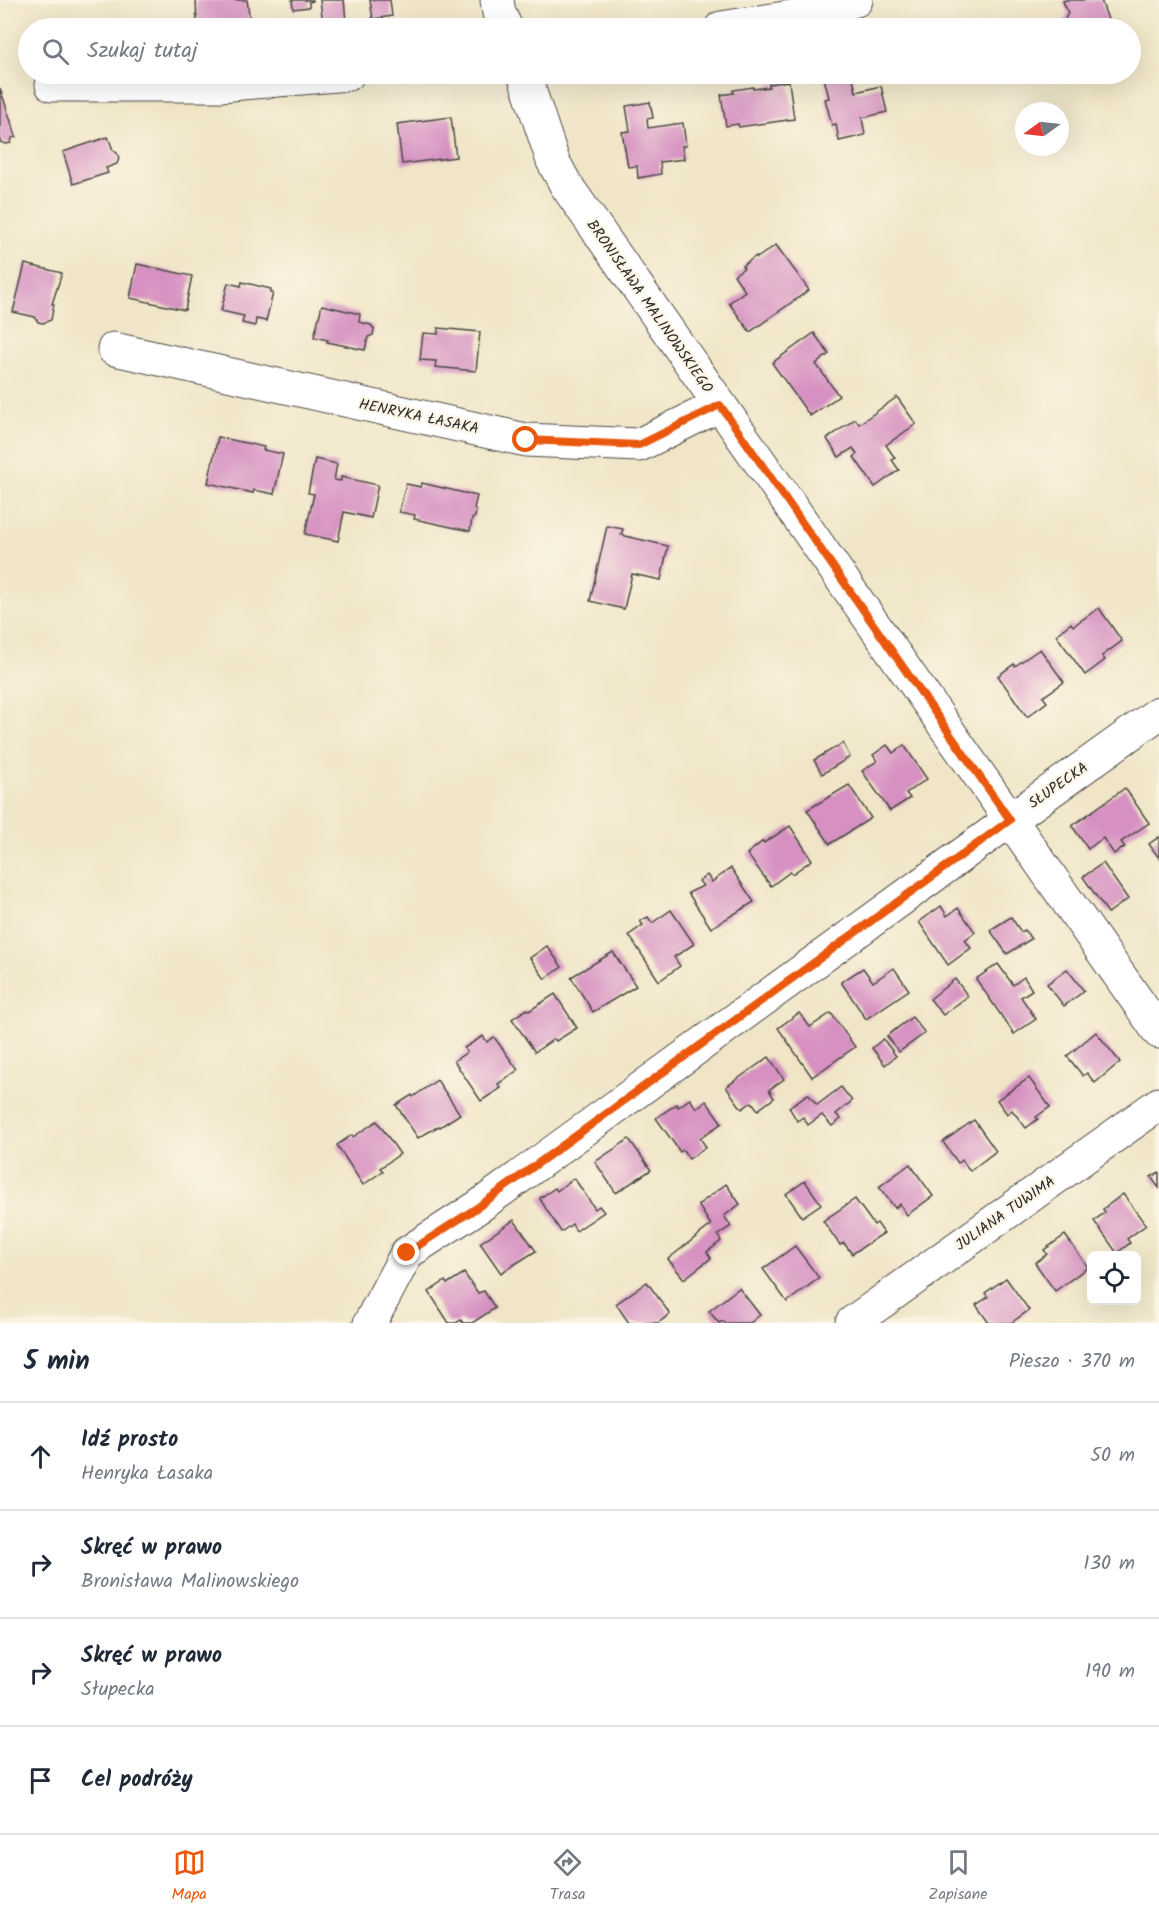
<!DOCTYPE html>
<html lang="pl">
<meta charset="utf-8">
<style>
:root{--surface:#fff;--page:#f2f2f3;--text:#1f2937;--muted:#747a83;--line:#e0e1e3;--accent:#ea580c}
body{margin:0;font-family:Kalam,sans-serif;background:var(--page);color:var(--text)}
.controls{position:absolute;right:18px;bottom:18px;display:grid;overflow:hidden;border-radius:9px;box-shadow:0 6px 24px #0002}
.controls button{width:54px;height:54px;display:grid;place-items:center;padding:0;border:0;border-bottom:2px solid var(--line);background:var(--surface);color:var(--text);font:30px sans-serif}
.compass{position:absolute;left:1015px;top:102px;width:54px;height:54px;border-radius:50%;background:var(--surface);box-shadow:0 6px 24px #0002;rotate:255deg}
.stop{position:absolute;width:18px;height:18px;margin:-14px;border:4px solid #ea580c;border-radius:50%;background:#fff}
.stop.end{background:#ea580c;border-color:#fff;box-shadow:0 2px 6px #0008}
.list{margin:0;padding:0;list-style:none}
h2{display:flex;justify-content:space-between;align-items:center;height:78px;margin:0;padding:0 24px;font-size:26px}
h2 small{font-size:20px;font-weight:400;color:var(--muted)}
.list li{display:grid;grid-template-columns:39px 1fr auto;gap:18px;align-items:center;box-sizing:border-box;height:108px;padding:0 24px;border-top:2px solid var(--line)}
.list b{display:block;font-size:22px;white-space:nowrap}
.list p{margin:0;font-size:20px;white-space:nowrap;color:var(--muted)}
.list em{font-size:20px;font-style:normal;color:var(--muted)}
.icon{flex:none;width:33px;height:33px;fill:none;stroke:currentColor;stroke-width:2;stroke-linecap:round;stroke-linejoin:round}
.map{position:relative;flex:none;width:1159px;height:1323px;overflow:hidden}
.search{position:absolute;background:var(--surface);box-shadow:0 6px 24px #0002;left:18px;right:18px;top:18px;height:66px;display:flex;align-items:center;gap:15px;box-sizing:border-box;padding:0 21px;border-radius:33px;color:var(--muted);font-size:22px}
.sheet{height:510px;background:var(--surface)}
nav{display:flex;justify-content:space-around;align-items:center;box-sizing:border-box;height:84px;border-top:2px solid var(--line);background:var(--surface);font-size:16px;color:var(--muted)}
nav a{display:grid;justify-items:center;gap:3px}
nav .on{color:var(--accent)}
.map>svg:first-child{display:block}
.building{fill:#d690c1}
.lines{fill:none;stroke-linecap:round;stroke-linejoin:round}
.minor-casing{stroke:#494742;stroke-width:35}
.minor{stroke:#fff;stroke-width:33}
.route{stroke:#ea580c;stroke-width:8}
.labels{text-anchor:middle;stroke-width:4.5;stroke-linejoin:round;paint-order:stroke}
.street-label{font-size:15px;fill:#2b2b2b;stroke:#fcf5e5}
</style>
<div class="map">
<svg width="1159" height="1323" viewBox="0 0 1159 1323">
<rect width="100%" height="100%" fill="#fcf5e5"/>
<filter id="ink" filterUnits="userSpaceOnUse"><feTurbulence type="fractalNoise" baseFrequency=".0167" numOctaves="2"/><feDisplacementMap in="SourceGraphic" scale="12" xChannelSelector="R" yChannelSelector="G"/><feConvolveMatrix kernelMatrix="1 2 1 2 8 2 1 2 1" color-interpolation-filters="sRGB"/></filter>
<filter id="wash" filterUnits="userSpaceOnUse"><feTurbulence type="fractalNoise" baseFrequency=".008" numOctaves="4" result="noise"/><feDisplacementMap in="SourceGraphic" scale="24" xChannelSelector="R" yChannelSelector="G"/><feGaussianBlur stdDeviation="1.35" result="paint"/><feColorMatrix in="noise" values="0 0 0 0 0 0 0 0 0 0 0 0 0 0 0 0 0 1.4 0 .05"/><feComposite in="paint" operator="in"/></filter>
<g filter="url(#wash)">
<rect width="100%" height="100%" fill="#f0e5c7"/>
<g id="blocks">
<g class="building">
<polygon points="196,0 247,0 251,28 229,28 228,25 197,26"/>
<polygon points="292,0 313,0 313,1 309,2 309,7 293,9"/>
<polygon points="320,0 344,0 346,21 323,23"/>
<polygon points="370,0 390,0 392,16 373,19"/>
<polygon points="1065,0 1101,0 1111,28 1042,28 1064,21 1068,13 1063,1"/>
<polygon points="823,74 839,74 839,75 852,74 856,92 881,86 887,112 862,118 865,135 839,141 836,124 832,125 825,99 829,98"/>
<polygon points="789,81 794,119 739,127 738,124 726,126 721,95 734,93 733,90 753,87 753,89 769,87 769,84"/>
<polygon points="0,88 16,137 12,138 11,143 6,144 0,142"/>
<polygon points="650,102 653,118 647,119 648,128 683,123 686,146 682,146 684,159 660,162 661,174 638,178 637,166 628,167 622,132 630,131 626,106"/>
<polygon points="451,117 456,157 402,164 397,124"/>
<polygon points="108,137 113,150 117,153 119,158 117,164 106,168 108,173 73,184 63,152"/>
<polygon points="776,245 809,290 750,332 729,303 745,291 734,275 744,268 742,266 756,256 757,258"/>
<polygon points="25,264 62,273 52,304 54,304 51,320 43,323 38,322 35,317 13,312"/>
<polygon points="137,264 192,276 185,310 130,298"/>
<polygon points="242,282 271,289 270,293 273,293 266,321 256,319 255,326 242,323 244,316 221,311 228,283 241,286"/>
<polygon points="322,305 360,314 359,322 371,325 374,329 373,335 368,337 365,350 327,342 328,340 314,337"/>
<polygon points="438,328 480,332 476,371 435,367 436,361 420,360 423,333 438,334"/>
<polygon points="814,333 829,354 816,364 839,396 810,416 772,363"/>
<polygon points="897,397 916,424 886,445 895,458 892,460 899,470 875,487 854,457 857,454 853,448 839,457 827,439 855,419 859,424"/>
<polygon points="218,437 264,447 263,450 283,454 274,494 254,490 253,493 208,483"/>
<polygon points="315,459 337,464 334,480 341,481 341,477 378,485 371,518 344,512 338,541 305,534 314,494 308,493"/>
<polygon points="422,483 477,496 474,508 476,511 475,517 472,519 470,531 414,519 415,515 399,512 406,484 421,487"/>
<polygon points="607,526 623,529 621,535 668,546 661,580 632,574 624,609 590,601"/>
<polygon points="1099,608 1122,641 1102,656 1105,660 1085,675 1056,635 1071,623 1073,626"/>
<polygon points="1040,649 1064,682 1043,697 1047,702 1027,717 998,676 1014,664 1015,666"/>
<polygon points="843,743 850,757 822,774 814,760"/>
<polygon points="887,745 893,753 904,745 927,779 906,793 910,798 890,811 862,771 877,761 873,755"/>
<polygon points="849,785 871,818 830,844 807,810"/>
<polygon points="1125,788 1149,823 1121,842 1125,847 1114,854 1103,838 1088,849 1072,826"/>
<polygon points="790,826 812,860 792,874 790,872 771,886 747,854 763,841 764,843"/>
<polygon points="1159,837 1159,858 1149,844"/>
<polygon points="1103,863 1128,899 1108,913 1083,877"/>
<polygon points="731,868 754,902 711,928 688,893 703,886 699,881 707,875 712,882"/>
<polygon points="941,906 947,916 958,908 975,932 965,940 971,948 948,965 919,922"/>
<polygon points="671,910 694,944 674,957 680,966 659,981 629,935 643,925 640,921 648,917 652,923"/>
<polygon points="1011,917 1021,932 1025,930 1031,939 1007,954 990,930"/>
<polygon points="547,946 562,967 545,979 530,958"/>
<polygon points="613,952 636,986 593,1012 571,977"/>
<polygon points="998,964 1013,985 1024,977 1032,990 1021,997 1036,1019 1014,1034 976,979"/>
<polygon points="863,968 873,982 894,968 909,990 866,1019 841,982"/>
<polygon points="1067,969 1084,991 1064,1006 1047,984"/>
<polygon points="955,979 968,996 943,1015 930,999"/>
<polygon points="555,994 577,1028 556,1041 554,1039 535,1052 512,1019 527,1009 529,1011"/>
<polygon points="799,1013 810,1027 831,1013 855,1047 812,1077 778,1028"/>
<polygon points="912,1017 925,1033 899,1052 887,1036"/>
<polygon points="1096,1032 1120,1062 1095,1083 1087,1073 1083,1076 1067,1056"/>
<polygon points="483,1036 487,1042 494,1037 518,1070 498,1084 501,1088 481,1101 454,1061 467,1052 464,1048"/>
<polygon points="883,1039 896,1056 885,1065 872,1048"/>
<polygon points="769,1057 784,1079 769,1090 774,1098 758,1110 752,1102 742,1109 726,1087"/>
<polygon points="1029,1078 1050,1107 1036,1117 1038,1119 1026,1128 1012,1110 1007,1114 997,1100"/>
<polygon points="437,1080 460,1114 440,1127 439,1126 418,1138 396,1105 412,1095 413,1097"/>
<polygon points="841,1087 852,1101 836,1114 841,1119 832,1126 822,1115 808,1125 803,1117 797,1121 789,1107 808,1094 817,1105"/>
<polygon points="690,1099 696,1108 706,1101 722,1123 700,1138 706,1147 689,1159 683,1150 680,1152 656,1118 677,1104 678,1107"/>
<polygon points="974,1120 996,1151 970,1171 962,1160 958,1163 943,1142"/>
<polygon points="377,1121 400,1154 380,1168 383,1171 363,1185 337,1145 352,1135 353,1137"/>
<polygon points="629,1139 651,1170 616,1193 595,1162"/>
<polygon points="910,1164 933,1196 907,1215 900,1204 895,1208 879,1187"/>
<polygon points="1159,1172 1159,1188 1151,1177"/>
<polygon points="574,1178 595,1209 599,1206 604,1212 576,1231 572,1224 561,1232 541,1201 540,1198 555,1188 557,1191"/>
<polygon points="805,1181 821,1204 802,1217 786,1194"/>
<polygon points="726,1184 740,1204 724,1216 731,1226 718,1235 721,1241 707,1252 711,1258 684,1279 668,1259 711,1225 698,1205"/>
<polygon points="1123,1194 1146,1225 1127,1239 1130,1243 1117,1253 1094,1221 1105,1212 1103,1209"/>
<polygon points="855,1199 874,1225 877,1223 884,1233 852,1254 844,1243 840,1245 823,1221"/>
<polygon points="514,1220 536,1251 501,1273 480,1243"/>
<polygon points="1065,1235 1088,1267 1055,1291 1035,1263 1047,1254 1044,1250"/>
<polygon points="795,1246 819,1278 787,1302 763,1269"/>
<polygon points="464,1273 478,1293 484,1291 495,1308 472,1323 463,1323 461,1320 456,1323 449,1323 429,1292 445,1281 447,1284"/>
<polygon points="1006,1278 1029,1310 1011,1323 989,1323 976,1305 988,1297 985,1293"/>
<polygon points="647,1282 670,1314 658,1323 629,1323 616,1304"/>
<polygon points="739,1288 760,1315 750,1323 725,1323 723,1321 719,1323 709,1311"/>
</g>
</g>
</g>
<g filter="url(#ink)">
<use href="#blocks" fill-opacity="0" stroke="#494742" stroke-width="1.5"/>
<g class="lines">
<g class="minor-casing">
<g id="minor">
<polyline points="497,0 499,13 506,28"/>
<polyline points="721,28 797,16 856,0"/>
<polyline points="524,74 553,161 566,185 1159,1032"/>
<polyline points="52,85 220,85 348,74"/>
<polyline points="114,349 526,440 639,445 720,405"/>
<polyline points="370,1323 407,1253 478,1207 1010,820 1159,713"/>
<polyline points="852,1323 1159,1104"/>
</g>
</g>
<use href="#minor" class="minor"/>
</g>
</g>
<g class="lines" filter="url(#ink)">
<polyline class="route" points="407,1253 478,1207 1010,820 720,405 639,445 526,440"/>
</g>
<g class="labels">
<g class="street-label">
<text transform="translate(650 306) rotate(55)" y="5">BRONISŁAWA MALINOWSKIEGO</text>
<text transform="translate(419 416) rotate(12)" y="5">HENRYKA ŁASAKA</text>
<text transform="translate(1058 785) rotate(-35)" y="5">SŁUPECKA</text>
<text transform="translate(1005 1213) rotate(-35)" y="5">JULIANA TUWIMA</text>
</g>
</g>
</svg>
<div class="controls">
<button><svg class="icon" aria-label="locate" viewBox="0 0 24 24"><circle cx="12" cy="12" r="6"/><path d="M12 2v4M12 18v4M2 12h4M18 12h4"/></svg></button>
</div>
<svg class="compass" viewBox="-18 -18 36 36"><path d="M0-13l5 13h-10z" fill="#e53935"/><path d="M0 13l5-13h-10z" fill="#747a83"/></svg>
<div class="stop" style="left:526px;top:440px"></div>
<div class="stop end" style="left:407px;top:1253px"></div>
<div class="search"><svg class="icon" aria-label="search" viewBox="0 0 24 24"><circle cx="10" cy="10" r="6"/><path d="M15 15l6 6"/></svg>Szukaj tutaj</div>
</div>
<section class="sheet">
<h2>5 min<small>Pieszo · 370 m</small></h2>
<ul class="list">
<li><svg class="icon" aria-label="ahead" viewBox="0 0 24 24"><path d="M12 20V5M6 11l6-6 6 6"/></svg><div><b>Idź prosto</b><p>Henryka Łasaka</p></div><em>50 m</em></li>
<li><svg class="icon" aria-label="right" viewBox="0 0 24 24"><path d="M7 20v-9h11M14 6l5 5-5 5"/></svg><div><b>Skręć w prawo</b><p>Bronisława Malinowskiego</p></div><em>130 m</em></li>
<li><svg class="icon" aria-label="right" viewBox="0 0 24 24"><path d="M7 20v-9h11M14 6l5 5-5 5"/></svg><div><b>Skręć w prawo</b><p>Słupecka</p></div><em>190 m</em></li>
<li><svg class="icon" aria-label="arrive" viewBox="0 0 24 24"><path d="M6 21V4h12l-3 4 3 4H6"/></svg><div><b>Cel podróży</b></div></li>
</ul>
</section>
<nav>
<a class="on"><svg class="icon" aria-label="map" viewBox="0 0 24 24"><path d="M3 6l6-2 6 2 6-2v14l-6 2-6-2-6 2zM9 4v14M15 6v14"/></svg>Mapa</a>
<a><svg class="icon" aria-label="directions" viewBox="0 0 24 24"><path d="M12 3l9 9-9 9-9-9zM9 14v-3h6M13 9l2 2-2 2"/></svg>Trasa</a>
<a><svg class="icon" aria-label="saved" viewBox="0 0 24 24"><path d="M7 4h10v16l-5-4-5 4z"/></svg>Zapisane</a>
</nav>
